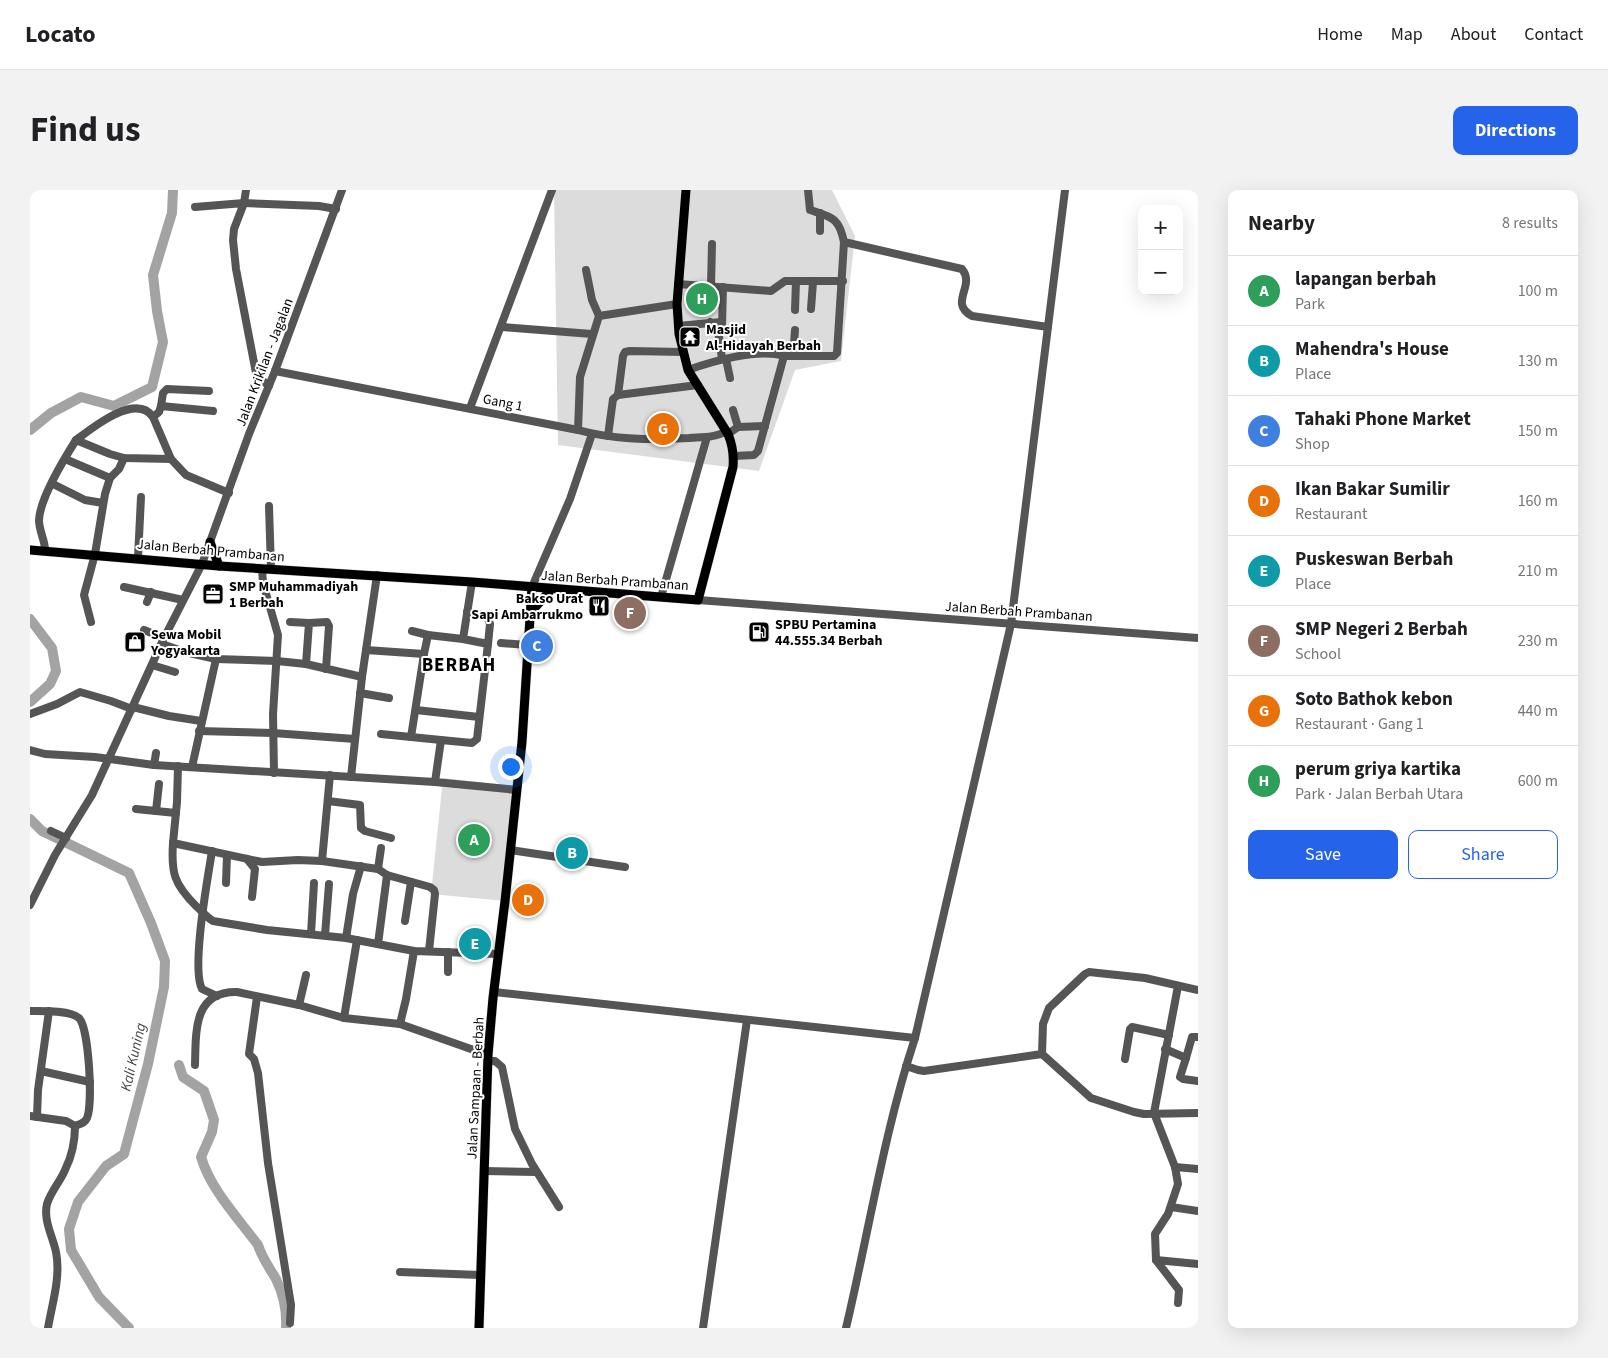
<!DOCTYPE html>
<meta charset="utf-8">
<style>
:root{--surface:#fff;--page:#f2f2f2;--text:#202124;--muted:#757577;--line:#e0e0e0;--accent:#2563eb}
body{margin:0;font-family:"Source Sans 3",sans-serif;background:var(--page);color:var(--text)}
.controls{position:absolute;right:15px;top:15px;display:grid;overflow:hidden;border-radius:10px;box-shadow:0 5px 20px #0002}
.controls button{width:45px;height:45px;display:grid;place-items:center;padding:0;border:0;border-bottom:1px solid var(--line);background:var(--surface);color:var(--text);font:25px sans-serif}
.you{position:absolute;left:480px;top:576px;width:18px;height:18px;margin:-12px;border:4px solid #fff;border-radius:50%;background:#1a73e8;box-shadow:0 0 0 8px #1a73e833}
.badge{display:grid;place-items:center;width:32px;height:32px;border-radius:50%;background:var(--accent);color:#fff;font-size:16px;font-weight:700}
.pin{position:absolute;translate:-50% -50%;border:2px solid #fff;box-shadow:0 1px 5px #0006}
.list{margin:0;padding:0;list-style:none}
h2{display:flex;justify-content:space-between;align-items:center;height:65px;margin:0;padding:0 20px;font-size:21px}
h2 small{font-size:16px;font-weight:400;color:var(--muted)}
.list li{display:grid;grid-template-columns:32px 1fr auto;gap:15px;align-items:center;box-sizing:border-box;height:70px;padding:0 20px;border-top:1px solid var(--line)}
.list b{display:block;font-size:19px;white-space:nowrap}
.list p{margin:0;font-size:16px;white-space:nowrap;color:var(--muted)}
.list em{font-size:16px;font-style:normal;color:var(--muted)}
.actions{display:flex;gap:10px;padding:15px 20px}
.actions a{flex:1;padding:11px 0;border:1px solid var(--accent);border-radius:10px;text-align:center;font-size:18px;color:var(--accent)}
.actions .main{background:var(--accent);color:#fff}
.map{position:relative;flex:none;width:1168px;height:1138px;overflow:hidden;border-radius:10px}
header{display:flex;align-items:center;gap:30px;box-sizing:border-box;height:70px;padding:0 25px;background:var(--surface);border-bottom:1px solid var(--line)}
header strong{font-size:24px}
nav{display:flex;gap:28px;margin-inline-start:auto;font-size:18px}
.intro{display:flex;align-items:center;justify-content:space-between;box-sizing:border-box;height:120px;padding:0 30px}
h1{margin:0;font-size:35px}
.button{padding:12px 22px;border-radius:10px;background:var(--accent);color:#fff;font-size:18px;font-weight:700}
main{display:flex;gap:30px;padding:0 30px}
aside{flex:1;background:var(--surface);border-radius:10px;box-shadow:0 5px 20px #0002}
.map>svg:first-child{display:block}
.green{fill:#dcdcdc}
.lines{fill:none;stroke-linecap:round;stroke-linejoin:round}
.river{stroke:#a3a3a3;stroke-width:10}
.major-casing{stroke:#dbdbdb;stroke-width:10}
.minor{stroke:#555;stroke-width:8}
.major{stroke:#000;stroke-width:9}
.labels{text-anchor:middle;stroke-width:4;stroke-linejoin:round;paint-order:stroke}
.poi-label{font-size:14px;font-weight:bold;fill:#000;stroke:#fff;text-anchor:start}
.street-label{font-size:14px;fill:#000;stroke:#fff}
.water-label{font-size:15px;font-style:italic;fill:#444;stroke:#fff}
.district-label{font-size:19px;font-weight:bold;letter-spacing:1px;fill:#000;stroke:#fff}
</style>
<header>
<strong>Locato</strong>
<nav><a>Home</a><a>Map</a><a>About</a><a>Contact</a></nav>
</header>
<div class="intro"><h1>Find us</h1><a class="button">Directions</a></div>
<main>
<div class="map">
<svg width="1168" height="1138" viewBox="0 0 1168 1138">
<rect width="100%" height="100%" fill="#fff"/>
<g class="green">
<polygon points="524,0 802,0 825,46 811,171 765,180 729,281 528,255"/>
<polygon points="413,588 487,596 475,711 401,704"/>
</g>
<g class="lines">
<g class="river">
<polyline points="0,240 21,223 51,207 84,216 122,197 133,152 127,121 123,85 142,23 143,0"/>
<polyline points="0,429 22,458 26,481 20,494 0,512"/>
<polyline points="0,629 12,641 99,683 121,733 135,771 134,797 118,874 94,964 76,976 48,1012 39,1039 41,1060 69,1107 99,1138"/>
<path d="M149 875 153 887 174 901 184 930 182 942 171 967C181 1000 207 1027 228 1055 232 1068 239 1077 246 1089 254 1105 257 1120 256 1138"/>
</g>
<g class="major-casing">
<g id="major">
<polyline points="180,352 189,376"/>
<path d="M0 360 189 376 442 392 668 410 703 277C704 265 703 256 698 244L658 180 649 144 647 114 656 0"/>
<polyline points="499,424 519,402 520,399"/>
<polyline points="449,1138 458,865 463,808 475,711 492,552 502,397"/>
</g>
</g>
<g class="minor">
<polyline points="216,0 214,13 289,16 306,19"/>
<polyline points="165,17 214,13 204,39 203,50 206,79 226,183 227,186 239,196"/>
<polyline points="790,41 790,23"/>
<path d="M814 52 932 79C946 96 918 113 942 126L1018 137"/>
<polyline points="556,80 562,110 569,126"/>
<polyline points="648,94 741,101 755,91 813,91"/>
<polyline points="681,96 682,54"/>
<polyline points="781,119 783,92"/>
<polyline points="765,120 766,91"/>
<polyline points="680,132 684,138 688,139 692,137 693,97"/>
<polyline points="648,136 691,132"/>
<polyline points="472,137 562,144"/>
<polyline points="688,139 692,169"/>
<polyline points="763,166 765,140"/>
<polyline points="696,169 700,188"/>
<path d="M658 180C683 171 728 158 754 166"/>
<path d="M245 181 548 240C584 250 622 250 659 248 671 247 686 248 696 241"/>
<polyline points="588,205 668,195"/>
<polyline points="131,216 133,203 137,199 179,201"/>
<polyline points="440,218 522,0"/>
<polyline points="703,220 708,237"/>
<polyline points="548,240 550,187 569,126 647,114"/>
<polyline points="698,244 708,237 735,236"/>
<polyline points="578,246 583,209 588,205 593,166 595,162 600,161 653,162"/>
<path d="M46 250C62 238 106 202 123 227"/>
<path d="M704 266 724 265 728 261 754 166H804L807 163 814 52C809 27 801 27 780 20L778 0"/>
<polyline points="35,269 80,288"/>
<polyline points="141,269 156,285 199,303"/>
<polyline points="23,294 55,310 73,313"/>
<polyline points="239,316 241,379"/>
<path d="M15 360C15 350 9 341 9 330 10 308 34 269 46 250L80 264 94 268 141 269 123 227 129 222 131 216 183 221"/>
<polyline points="108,368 111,307"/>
<polyline points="232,379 233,393 248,445 243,524 244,583"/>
<polyline points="94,397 153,410"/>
<polyline points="502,397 540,309 562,244"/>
<polyline points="631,407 677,247"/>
<polyline points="668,410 1168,448"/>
<polyline points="117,412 121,402"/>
<polyline points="437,422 457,426 460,434 458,454"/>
<polyline points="61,432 54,405 65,364 75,304 80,288 89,279 94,268"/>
<polyline points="260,432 279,433"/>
<polyline points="114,440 134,448"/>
<polyline points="382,441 398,445 433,449"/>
<polyline points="471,453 497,455"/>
<polyline points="132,454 155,462 186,469 247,471 276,474 332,487"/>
<polyline points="336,460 394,464 381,547 411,550"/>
<polyline points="394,464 398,445"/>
<polyline points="276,474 279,433 297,432 299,436 296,479"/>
<polyline points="122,475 145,482"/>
<polyline points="330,503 359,508"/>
<polyline points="103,517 139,526 171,531"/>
<polyline points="386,520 449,527"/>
<polyline points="0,524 27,514 50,502 81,511 102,519"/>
<polyline points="169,541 243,543 325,549"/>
<polyline points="351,544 381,547"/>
<polyline points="0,560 15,564 65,567 124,575 405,592 487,600"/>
<polyline points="124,575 126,563"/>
<polyline points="148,576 147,612 143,653 232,672 268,670 292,671 348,679 357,685 400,697 404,700 405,704 399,761"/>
<polyline points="162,577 186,469"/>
<polyline points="321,587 332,487 347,385"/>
<polyline points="405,592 411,550 442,553 447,549 458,454 433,449 442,392"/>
<polyline points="298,611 330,615 331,638 335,641 361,648"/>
<polyline points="106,619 146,623"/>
<polyline points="126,621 129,594"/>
<polyline points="21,641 36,648"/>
<path d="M143 653C141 683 144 694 166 716 172 721 176 727 183 731L237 740 316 748 384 761 468 764"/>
<polyline points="480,660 595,677"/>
<path d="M182 661C178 687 161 778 172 799L187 806"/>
<polyline points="217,669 225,679 222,707"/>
<polyline points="292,671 300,585"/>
<polyline points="348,679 351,658"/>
<polyline points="196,693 197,665"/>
<polyline points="0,715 25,665 62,605 134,448 172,374 219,244 245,181 312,0"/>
<polyline points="375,731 381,692"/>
<polyline points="281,744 284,693"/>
<polyline points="295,745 299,694"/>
<polyline points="316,748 323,704 331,676"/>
<polyline points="348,754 357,685"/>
<polyline points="418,782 418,762"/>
<polyline points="464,802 885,848"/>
<polyline points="227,807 219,864 224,869 228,883 238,973 261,1115 260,1133"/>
<polyline points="269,815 276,785"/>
<path d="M0 821C12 821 40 820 49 828 59 838 63 914 57 928 55 933 50 934 45 936"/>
<polyline points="314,828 327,750"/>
<polyline points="370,834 376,809 384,761"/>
<polyline points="1135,859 1156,868 1162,847 1168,847"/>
<polyline points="1012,864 1013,834 1019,818 1055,784 1059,782 1115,788 1168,800"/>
<polyline points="1156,868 1150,887 1153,889 1168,891"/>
<polyline points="1095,869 1100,839 1102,837 1139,845"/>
<polyline points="458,871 465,871 472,877 485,939 502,974 529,1017"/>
<path d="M165 875C166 842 163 801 207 802L269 815 314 828 370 834 458 865"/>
<polyline points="876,876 888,880 894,881 1012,864 1061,908 1104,922 1114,924 1168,923"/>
<polyline points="11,881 60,892"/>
<path d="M0 926 36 931 45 936C45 951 42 966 35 980 30 992 21 1001 17 1014 13 1030 23 1047 26 1062 31 1087 22 1114 18 1138"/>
<polyline points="7,927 8,900 19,821"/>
<polyline points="1145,977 1168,979"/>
<polyline points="454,981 506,982"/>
<polyline points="1141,1017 1168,1021"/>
<polyline points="1126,1070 1168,1074"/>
<polyline points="370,1082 450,1085"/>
<polyline points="1148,1113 1149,1100 1126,1070 1125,1044 1138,1024 1148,994 1145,977 1124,923 1148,796"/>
<polyline points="673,1138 717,830"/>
<path d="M816 1138C839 1041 854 942 885 848L981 434 1035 0"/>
</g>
<use href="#major" class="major"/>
</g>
<defs>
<g id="temple-square" transform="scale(1.125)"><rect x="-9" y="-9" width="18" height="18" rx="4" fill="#000" stroke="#fff"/><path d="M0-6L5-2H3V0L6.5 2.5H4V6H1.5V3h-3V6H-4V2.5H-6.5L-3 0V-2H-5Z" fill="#fff"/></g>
<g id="office-square" transform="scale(1.125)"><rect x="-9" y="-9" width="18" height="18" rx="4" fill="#000" stroke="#fff"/><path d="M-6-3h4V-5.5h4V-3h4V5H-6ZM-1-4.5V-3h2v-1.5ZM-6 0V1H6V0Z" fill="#fff"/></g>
<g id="restaurant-square" transform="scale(1.125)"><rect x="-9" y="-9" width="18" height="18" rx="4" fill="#000" stroke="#fff"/><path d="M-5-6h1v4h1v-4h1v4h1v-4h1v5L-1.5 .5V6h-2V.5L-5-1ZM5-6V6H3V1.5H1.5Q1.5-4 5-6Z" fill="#fff"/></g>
<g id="fuel-square" transform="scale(1.125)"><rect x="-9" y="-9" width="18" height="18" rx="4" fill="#000" stroke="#fff"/><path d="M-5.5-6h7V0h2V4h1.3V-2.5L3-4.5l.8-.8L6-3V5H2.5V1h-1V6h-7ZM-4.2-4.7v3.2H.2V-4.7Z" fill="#fff"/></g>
<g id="shop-square" transform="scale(1.125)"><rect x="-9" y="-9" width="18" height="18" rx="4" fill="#000" stroke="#fff"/><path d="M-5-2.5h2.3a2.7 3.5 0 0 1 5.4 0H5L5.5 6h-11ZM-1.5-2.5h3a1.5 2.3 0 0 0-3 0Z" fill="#fff"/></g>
</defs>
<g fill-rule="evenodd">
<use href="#temple-square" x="660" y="147"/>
<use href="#office-square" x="183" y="404"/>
<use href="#restaurant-square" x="569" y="416"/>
<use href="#fuel-square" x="729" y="442"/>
<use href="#shop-square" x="105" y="452"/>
</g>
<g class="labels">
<g class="poi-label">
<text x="676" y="144">Masjid<tspan x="676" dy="16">Al-Hidayah Berbah</tspan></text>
<text x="199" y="401">SMP Muhammadiyah<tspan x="199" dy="16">1 Berbah</tspan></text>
<text x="553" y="413" text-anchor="end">Bakso Urat<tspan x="553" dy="16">Sapi Ambarrukmo</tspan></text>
<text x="745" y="439">SPBU Pertamina<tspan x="745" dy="16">44.555.34 Berbah</tspan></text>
<text x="121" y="449">Sewa Mobil<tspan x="121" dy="16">Yogyakarta</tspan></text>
</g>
<g class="street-label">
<text transform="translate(234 172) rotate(-69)" y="5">Jalan Krikilan - Jagalan</text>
<text transform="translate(473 212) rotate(11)" y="5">Gang 1</text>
<text transform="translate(181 360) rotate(5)" y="5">Jalan Berbah Prambanan</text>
<text transform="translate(585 390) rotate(4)" y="5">Jalan Berbah Prambanan</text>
<text transform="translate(989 421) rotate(4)" y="5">Jalan Berbah Prambanan</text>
<text transform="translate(445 898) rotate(-87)" y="5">Jalan Sampaan - Berbah</text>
</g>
<g class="water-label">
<text transform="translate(103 867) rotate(-77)" y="5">Kali Kuning</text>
</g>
<g class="district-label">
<text x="429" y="481">BERBAH</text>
</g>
</g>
</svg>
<div class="controls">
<button>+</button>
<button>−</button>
</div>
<div class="you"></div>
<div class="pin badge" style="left:444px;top:650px;background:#2e9e5b">A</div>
<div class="pin badge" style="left:542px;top:663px;background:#0f9aa8">B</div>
<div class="pin badge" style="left:507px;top:456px;background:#3f7fe0">C</div>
<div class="pin badge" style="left:498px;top:710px;background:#e8710a">D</div>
<div class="pin badge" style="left:445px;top:754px;background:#0f9aa8">E</div>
<div class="pin badge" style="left:600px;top:423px;background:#8d6e63">F</div>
<div class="pin badge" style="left:633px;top:239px;background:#e8710a">G</div>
<div class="pin badge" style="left:672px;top:109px;background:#2e9e5b">H</div>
</div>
<aside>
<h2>Nearby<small>8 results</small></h2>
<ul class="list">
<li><span class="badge" style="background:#2e9e5b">A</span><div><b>lapangan berbah</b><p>Park</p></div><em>100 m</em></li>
<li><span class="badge" style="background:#0f9aa8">B</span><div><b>Mahendra's House</b><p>Place</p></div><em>130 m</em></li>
<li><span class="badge" style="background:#3f7fe0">C</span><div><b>Tahaki Phone Market</b><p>Shop</p></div><em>150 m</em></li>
<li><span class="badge" style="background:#e8710a">D</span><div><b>Ikan Bakar Sumilir</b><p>Restaurant</p></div><em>160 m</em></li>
<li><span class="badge" style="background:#0f9aa8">E</span><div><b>Puskeswan Berbah</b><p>Place</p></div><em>210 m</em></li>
<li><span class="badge" style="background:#8d6e63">F</span><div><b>SMP Negeri 2 Berbah</b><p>School</p></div><em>230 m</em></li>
<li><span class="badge" style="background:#e8710a">G</span><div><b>Soto Bathok kebon</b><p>Restaurant · Gang 1</p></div><em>440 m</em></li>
<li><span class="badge" style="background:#2e9e5b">H</span><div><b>perum griya kartika</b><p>Park · Jalan Berbah Utara</p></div><em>600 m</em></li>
</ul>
<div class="actions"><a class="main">Save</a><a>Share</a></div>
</aside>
</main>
